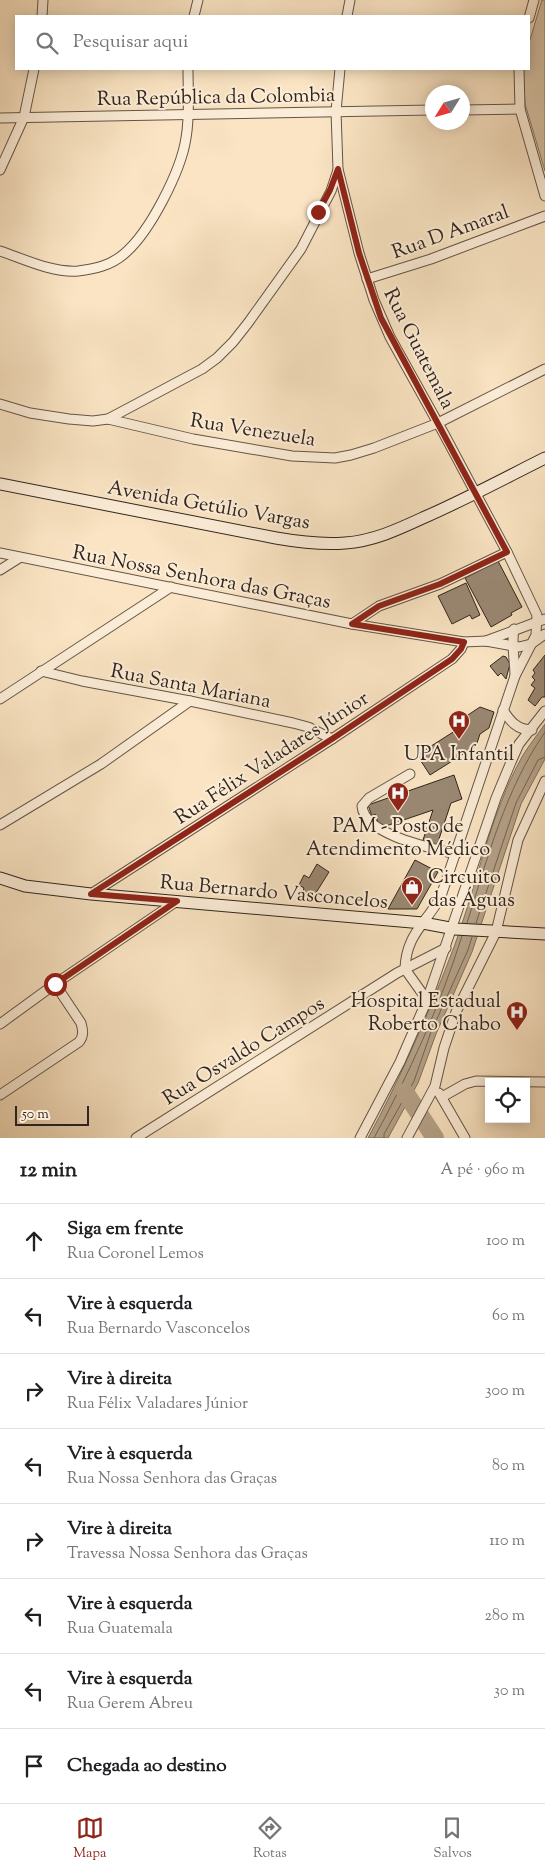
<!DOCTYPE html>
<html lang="pt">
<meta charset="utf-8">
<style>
:root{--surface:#fff;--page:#f6f6f6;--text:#202124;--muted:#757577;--line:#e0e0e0;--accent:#8f2418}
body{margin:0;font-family:"Sorts Mill Goudy",serif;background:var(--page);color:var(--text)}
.controls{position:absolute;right:15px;bottom:15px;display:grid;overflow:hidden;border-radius:0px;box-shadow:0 2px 12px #0003}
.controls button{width:45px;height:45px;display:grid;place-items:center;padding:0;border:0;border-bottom:1px solid var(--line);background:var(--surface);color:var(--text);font:25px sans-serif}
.compass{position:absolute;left:425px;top:85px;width:45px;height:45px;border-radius:50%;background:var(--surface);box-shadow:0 2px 12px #0003;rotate:233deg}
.scale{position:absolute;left:15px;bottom:12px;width:74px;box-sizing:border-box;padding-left:5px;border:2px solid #31251c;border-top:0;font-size:14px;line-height:18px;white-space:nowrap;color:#31251c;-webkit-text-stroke:4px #fcedd8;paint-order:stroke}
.stop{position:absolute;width:15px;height:15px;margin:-11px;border:4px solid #8f2418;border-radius:50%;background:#fff}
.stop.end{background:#8f2418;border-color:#fff;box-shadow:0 1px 5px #0008}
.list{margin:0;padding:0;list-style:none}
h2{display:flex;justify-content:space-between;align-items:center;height:65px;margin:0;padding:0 20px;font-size:21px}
h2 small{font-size:16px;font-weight:400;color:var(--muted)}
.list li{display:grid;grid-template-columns:32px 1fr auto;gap:15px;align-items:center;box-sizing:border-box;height:75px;padding:0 20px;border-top:1px solid var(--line)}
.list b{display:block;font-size:19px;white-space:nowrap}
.list p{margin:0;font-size:16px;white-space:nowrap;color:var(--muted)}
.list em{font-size:16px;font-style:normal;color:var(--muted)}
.icon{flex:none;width:28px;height:28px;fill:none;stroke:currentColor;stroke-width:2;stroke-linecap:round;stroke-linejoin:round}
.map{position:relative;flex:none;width:545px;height:1138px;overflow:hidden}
.search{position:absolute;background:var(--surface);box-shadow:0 2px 12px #0003;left:15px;right:15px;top:15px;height:55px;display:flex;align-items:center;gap:12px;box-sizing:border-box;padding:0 18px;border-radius:0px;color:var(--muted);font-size:19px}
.sheet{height:665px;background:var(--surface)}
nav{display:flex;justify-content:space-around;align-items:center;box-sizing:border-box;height:70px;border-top:1px solid var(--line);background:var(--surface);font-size:14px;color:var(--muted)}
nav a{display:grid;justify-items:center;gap:2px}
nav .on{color:var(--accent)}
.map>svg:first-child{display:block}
.green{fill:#d8c4a7;stroke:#847462}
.water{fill:#b6a38a;stroke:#81715e}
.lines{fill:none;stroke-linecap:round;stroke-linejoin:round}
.shore{stroke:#746453;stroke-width:1}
.river{stroke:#b6a38a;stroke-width:18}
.building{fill:#9a8873;stroke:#31251c}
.street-casing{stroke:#635546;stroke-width:11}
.secondary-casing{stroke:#31251c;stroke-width:13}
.street{stroke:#fcedd8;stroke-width:9}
.secondary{stroke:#fcedd8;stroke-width:11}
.route{stroke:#8f2418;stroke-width:6}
.labels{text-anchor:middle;stroke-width:4;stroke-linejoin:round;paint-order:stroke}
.street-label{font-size:20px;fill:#31251c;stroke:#fcedd8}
.poi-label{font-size:20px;fill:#31251c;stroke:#fcedd8}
</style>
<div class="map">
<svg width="545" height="1138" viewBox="0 0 545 1138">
<rect width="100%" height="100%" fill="#fae4c3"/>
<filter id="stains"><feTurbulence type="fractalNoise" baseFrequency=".004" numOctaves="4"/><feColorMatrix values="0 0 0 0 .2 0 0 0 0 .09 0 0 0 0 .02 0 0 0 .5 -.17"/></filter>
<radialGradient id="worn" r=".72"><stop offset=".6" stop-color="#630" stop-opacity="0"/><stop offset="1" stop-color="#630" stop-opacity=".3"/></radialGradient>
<polygon class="green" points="542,0 545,0 545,171 525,104 523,69 529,69 529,43"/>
<path class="water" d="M545 724V759L521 804 472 952 436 1034 418 1083 388 1138H368C401 1077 429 1013 454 947 477 884 490 814 523 755 530 744 538 734 545 724Z"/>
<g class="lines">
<g class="shore">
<path d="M467 923C488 857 505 790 545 732"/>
<polyline points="476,923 516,803 538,760 545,757"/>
<path d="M374 1138C409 1074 440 1006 462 936"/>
<polyline points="384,1138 384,1134 414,1081 431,1032 468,950 472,937"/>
</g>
<polyline class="river" points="405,1092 435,1138"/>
</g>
<g class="building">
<polygon points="498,561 522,607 511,613 512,615 491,627 465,578"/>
<polygon points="466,583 480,615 472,619 470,615 452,624 438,596"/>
<polygon points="545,655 545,697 542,697 535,706 528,700 535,688 531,685 535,680 532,677 535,673 533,670"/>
<polygon points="503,656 506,657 510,664 506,679 501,673 498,676 490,666"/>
<polygon points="480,707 494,712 489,728 480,734 476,746 430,775 417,755 469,722 465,717"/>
<polygon points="454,775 462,799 451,803 437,845 423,840 433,810 380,828 375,814 372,816 368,805"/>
<polygon points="415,860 438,872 417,909 388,909"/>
<polygon points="317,864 329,872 314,896 303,891 304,888 299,885 304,875 309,878"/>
</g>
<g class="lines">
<g class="street-casing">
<g id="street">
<polyline points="42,16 43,0"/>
<polyline points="194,16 198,0"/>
<polyline points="347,16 350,0"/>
<polyline points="529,18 534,0"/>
<path d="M340 69 336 111 338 169 359 253 374 300 390 337 444 434 507 552 537 615 536 635 515 676 441 896C426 924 406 934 405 969L427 1000"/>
<polyline points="519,69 520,109 545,196"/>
<polyline points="462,110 520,109"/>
<polyline points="0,118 432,110"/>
<polyline points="0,170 24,117 34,69"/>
<path d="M0 251C24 259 52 273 78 271 94 269 110 266 124 254 150 232 181 171 186 138 190 116 188 91 188 69"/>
<polyline points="367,279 431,259 545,216"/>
<polyline points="0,404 30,413 69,419 93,421 108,419 193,439 292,456 335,458 351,455 374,448 438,423 545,369"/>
<polyline points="108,419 202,369 217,358 233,342 248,323 301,249 331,191 338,170"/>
<polyline points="0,553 352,624 464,642 486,641 519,647 531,644 545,634"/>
<polyline points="0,570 19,558"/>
<polyline points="352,624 379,606 440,584 507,552"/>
<path d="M514 629C511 644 515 661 515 676"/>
<polyline points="486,641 545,619"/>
<polyline points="41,671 82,681 190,701 293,723 308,727 332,739"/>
<polyline points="0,699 171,587"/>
<path d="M503 710C510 721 517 730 532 730"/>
<path d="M410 774 369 798 362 806C364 835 432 848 456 854"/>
<polyline points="0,825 101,764 190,701"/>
<polyline points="91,894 332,739 452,659 461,649 464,642"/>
<polyline points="0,1024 55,984 177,901"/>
<polyline points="439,1093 465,1138"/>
<path d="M0 1095 79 1042C84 1036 83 1030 81 1023L55 984"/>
<polyline points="442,1097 465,1084 476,1081 545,1082"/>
<polyline points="136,1138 397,973 446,948"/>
<polyline points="360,1138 400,1062 427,1000 496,798 511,762 519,744 545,711"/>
<polyline points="407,1138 435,1086 444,1048 456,1012 496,932 518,840 545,781"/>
</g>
</g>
<g class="secondary-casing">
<g id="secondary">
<path d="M0 484 276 538C299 542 322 545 345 543 374 541 399 529 425 517 466 499 505 478 545 458"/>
<polyline points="0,878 25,886 91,894 423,923 455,929 545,934"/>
</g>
</g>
<use href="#street" class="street"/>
<use href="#secondary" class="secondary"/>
</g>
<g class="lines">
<polyline class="route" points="55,984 177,901 91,894 332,739 452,659 461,649 464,642 352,624 379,606 440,584 507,552 381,318 359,253 338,169 330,190 318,212"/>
</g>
<defs>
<g id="hospital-pin" transform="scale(1.125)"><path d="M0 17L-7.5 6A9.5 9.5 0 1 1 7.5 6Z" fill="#8f2418" stroke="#fcedd8"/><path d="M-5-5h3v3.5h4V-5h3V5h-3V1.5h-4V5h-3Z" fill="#fff"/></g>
<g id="shop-pin" transform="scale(1.125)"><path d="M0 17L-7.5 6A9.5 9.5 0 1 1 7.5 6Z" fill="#8f2418" stroke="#fcedd8"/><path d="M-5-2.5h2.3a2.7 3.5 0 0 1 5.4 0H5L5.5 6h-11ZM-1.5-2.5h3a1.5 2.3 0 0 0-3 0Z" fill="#fff"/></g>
</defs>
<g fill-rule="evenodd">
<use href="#hospital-pin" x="459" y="721"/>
<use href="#hospital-pin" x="398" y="793"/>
<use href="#shop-pin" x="412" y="887"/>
<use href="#hospital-pin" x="517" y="1012"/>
</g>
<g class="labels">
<g class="street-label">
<text transform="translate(216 96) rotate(-1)" y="7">Rua República da Colombia</text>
<text transform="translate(450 231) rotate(-20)" y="7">Rua D Amaral</text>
<text transform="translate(420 348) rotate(63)" y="7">Rua Guatemala</text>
<text transform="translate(253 429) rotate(9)" y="7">Rua Venezuela</text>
<text transform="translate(209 504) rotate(10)" y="7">Avenida Getúlio Vargas</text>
<text transform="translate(202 576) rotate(11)" y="7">Rua Nossa Senhora das Graças</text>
<text transform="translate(191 685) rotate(11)" y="7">Rua Santa Mariana</text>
<text transform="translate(271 757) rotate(-33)" y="7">Rua Félix Valadares Júnior</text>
<text transform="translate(274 891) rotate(5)" y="7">Rua Bernardo Vasconcelos</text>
<text transform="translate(243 1050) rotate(-32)" y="7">Rua Osvaldo Campos</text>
</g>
<g class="poi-label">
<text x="459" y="760">UPA Infantil</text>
<text x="398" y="832">PAM - Posto de<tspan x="398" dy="23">Atendimento Médico</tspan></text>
<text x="428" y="883" text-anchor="start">Circuito<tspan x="428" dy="23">das Águas</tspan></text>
<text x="501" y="1007" text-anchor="end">Hospital Estadual<tspan x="501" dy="23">Roberto Chabo</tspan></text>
</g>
</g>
<rect width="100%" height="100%" filter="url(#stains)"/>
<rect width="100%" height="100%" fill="url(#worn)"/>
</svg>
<div class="controls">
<button><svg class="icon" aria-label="locate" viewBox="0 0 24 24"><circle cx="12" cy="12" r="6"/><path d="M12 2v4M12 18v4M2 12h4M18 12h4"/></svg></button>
</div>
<svg class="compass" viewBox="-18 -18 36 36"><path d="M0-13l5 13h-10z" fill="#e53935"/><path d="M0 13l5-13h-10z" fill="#757577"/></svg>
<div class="scale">50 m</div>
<div class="stop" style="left:55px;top:984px"></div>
<div class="stop end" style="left:318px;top:212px"></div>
<div class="search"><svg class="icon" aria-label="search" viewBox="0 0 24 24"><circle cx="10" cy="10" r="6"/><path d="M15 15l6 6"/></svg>Pesquisar aqui</div>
</div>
<section class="sheet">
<h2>12 min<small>A pé · 960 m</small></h2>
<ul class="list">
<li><svg class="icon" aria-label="ahead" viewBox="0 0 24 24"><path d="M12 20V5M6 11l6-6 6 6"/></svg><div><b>Siga em frente</b><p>Rua Coronel Lemos</p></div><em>100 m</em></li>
<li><svg class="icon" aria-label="left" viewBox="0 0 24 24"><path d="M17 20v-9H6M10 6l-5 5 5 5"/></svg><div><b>Vire à esquerda</b><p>Rua Bernardo Vasconcelos</p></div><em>60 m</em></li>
<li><svg class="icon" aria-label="right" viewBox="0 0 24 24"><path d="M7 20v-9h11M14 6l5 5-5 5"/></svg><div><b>Vire à direita</b><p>Rua Félix Valadares Júnior</p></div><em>300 m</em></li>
<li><svg class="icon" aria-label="left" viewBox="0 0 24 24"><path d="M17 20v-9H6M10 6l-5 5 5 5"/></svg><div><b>Vire à esquerda</b><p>Rua Nossa Senhora das Graças</p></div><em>80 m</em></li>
<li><svg class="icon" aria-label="right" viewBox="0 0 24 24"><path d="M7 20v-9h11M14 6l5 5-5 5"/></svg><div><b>Vire à direita</b><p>Travessa Nossa Senhora das Graças</p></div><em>110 m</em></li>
<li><svg class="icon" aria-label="left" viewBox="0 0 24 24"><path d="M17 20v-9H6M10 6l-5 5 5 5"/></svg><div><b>Vire à esquerda</b><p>Rua Guatemala</p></div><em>280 m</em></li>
<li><svg class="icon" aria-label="left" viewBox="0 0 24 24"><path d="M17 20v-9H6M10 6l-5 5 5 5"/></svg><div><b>Vire à esquerda</b><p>Rua Gerem Abreu</p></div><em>30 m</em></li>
<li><svg class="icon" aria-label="arrive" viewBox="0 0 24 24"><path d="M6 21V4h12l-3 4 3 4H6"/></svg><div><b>Chegada ao destino</b></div></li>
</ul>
</section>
<nav>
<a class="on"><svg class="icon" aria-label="map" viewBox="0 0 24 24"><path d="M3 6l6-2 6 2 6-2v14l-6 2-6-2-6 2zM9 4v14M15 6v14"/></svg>Mapa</a>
<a><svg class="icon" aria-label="directions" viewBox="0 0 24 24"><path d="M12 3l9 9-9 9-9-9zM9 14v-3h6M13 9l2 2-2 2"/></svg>Rotas</a>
<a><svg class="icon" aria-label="saved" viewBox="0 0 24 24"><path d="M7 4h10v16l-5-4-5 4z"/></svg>Salvos</a>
</nav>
